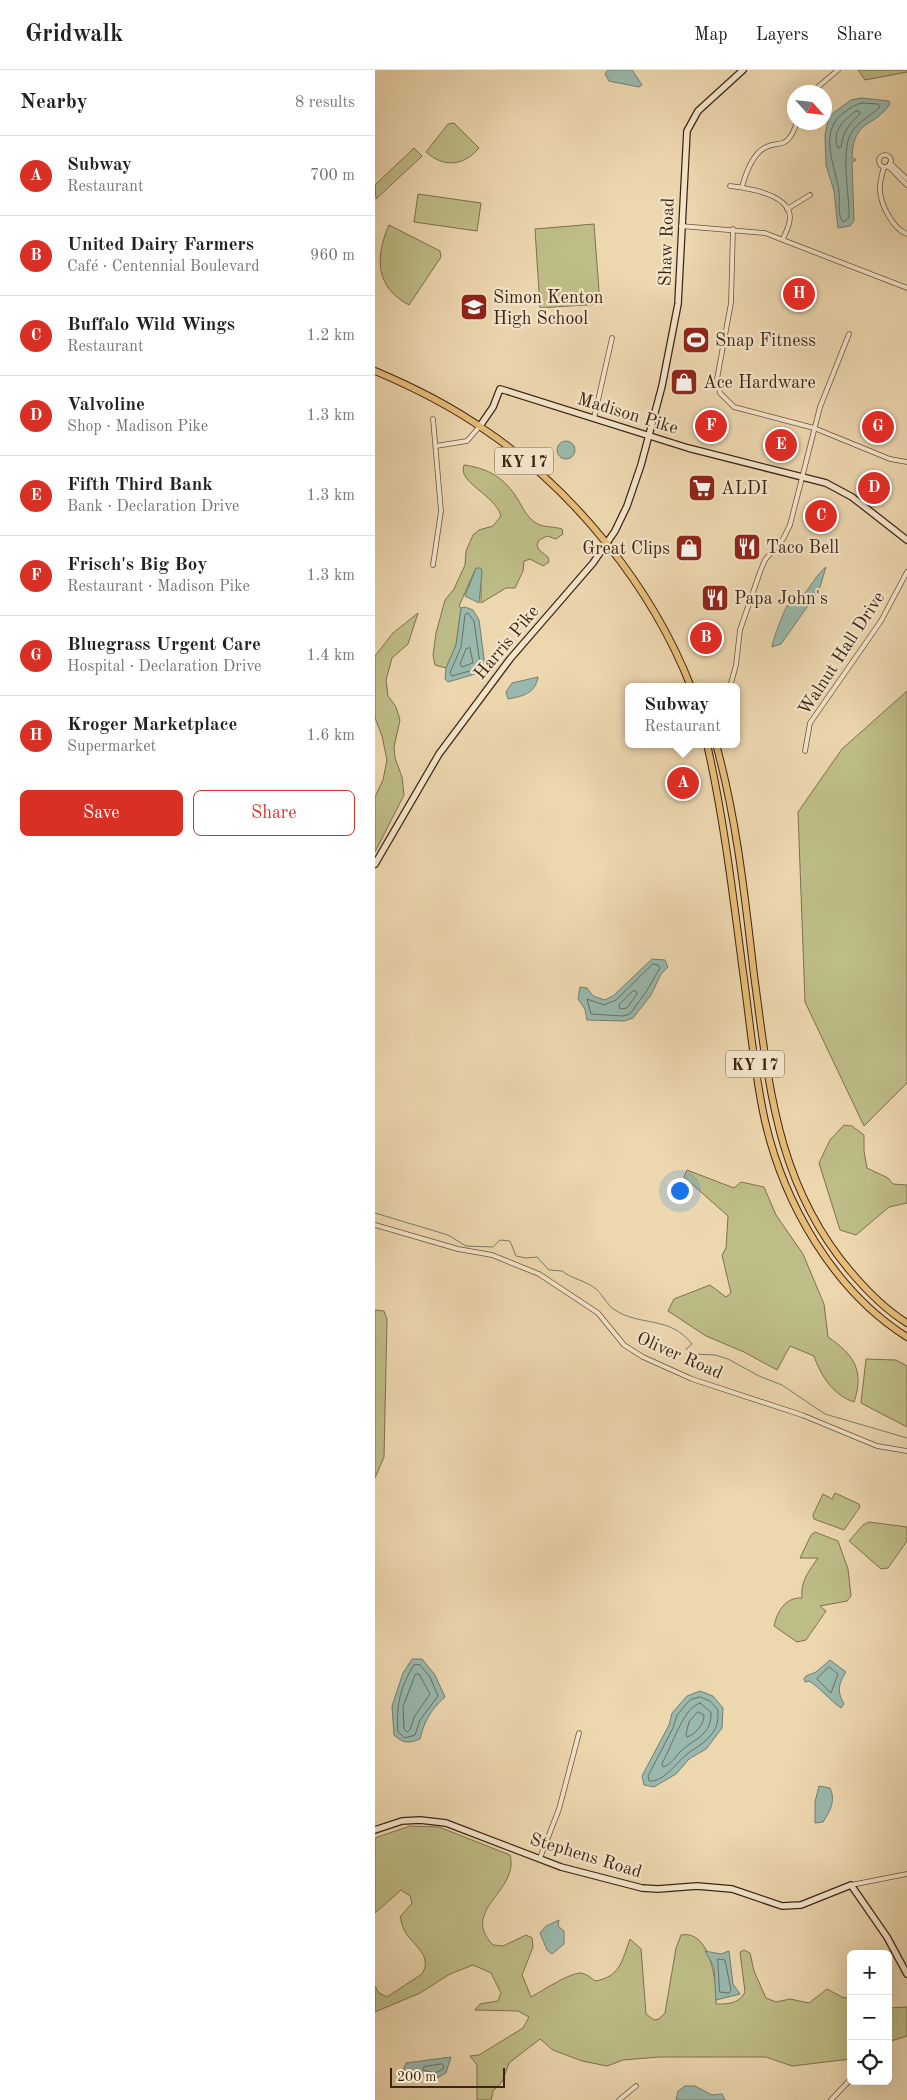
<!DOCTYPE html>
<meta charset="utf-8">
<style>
:root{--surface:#fff;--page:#f2f2f2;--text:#202124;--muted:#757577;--line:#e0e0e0;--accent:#d93025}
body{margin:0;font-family:"Old Standard TT",serif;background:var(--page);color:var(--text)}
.controls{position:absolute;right:15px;bottom:15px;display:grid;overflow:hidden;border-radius:8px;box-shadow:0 5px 20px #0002}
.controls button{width:45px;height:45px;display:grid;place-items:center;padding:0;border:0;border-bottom:1px solid var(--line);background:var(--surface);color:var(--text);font:25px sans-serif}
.compass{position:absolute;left:412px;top:15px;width:45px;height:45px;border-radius:50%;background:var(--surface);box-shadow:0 5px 20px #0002;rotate:117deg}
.scale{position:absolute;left:15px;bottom:12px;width:115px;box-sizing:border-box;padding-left:5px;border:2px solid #3d2413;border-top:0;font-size:14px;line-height:18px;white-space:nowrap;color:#3d2413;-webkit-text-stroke:4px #f3e5cb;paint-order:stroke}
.you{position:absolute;left:304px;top:1120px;width:18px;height:18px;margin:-12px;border:4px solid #fff;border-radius:50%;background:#1a73e8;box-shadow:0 0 0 8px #1a73e833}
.badge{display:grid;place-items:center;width:32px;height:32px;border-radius:50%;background:var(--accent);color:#fff;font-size:16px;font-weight:700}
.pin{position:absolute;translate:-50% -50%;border:2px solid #fff;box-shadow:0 1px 5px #0006}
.popup{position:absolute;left:250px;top:613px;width:115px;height:65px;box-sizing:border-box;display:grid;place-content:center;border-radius:8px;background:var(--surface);filter:drop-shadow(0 1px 4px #0005);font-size:16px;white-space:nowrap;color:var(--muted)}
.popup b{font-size:19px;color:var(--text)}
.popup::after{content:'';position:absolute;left:50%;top:100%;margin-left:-10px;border:10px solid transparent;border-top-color:var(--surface)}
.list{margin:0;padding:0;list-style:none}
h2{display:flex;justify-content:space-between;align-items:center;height:65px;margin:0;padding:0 20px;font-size:21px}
h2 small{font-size:16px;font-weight:400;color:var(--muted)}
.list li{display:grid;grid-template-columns:32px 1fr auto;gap:15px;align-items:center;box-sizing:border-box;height:80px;padding:0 20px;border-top:1px solid var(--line)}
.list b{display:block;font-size:19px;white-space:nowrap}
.list p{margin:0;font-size:16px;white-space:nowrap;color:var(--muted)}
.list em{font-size:16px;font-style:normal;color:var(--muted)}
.actions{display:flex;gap:10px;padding:15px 20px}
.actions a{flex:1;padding:11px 0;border:1px solid var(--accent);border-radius:8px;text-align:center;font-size:18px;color:var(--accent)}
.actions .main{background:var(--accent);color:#fff}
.icon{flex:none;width:28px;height:28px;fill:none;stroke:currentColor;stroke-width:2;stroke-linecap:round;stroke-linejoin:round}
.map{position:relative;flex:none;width:532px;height:2030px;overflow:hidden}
header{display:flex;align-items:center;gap:30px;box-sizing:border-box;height:70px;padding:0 25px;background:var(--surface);border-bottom:1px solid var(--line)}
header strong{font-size:24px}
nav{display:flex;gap:28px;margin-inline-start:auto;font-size:18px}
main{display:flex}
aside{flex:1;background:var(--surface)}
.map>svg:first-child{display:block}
.green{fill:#bebd87;stroke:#7e704d}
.water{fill:#99b9ae;stroke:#747d70}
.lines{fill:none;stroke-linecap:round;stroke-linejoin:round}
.shore{stroke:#6b6e60;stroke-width:1}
.stream{stroke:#747d70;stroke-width:1}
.street-casing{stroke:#69513a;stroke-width:5.5}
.secondary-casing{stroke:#3d2413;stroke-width:8}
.primary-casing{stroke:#3d2413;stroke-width:8}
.street{stroke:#f3e5cb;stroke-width:4}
.secondary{stroke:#f3e5cb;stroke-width:5.5}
.primary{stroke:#e6bc78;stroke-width:6}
.labels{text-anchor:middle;stroke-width:4.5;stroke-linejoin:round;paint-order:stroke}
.shield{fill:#f3e5cb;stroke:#745e4a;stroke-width:1}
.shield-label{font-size:16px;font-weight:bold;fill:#3d2413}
.street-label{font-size:18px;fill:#3d2413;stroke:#f3e5cb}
.poi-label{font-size:18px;fill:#3d2413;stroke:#f3e5cb;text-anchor:start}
</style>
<header>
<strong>Gridwalk</strong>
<nav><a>Map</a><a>Layers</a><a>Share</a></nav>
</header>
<main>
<aside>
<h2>Nearby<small>8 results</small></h2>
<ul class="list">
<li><span class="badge">A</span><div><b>Subway</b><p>Restaurant</p></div><em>700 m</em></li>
<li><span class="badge">B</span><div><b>United Dairy Farmers</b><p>Café · Centennial Boulevard</p></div><em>960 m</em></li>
<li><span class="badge">C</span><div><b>Buffalo Wild Wings</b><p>Restaurant</p></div><em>1.2 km</em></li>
<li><span class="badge">D</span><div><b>Valvoline</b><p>Shop · Madison Pike</p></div><em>1.3 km</em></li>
<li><span class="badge">E</span><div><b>Fifth Third Bank</b><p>Bank · Declaration Drive</p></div><em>1.3 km</em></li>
<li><span class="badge">F</span><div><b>Frisch's Big Boy</b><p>Restaurant · Madison Pike</p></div><em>1.3 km</em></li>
<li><span class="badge">G</span><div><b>Bluegrass Urgent Care</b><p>Hospital · Declaration Drive</p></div><em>1.4 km</em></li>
<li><span class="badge">H</span><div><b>Kroger Marketplace</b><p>Supermarket</p></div><em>1.6 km</em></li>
</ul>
<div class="actions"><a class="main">Save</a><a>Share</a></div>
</aside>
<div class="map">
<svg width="532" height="2030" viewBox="0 0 532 2030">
<rect width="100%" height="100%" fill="#edd7af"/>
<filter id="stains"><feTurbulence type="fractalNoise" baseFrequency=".004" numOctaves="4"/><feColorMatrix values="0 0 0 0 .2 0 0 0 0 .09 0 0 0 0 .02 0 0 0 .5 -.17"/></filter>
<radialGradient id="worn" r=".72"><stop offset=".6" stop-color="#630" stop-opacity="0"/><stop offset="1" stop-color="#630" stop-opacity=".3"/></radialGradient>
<g class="green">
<polygon points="483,0 532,0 532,2 490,10"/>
<path d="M79 53 104 78C89 96 69 98 51 82L73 54Z"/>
<polygon points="39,78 47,86 1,129 0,115"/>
<polygon points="43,124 106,133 102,161 39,152"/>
<polygon points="219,154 225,234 165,238 160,159"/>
<path d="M14 155 65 181 66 187 34 235C0 217 0 187 14 155Z"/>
<path d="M89 395C111 398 127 406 140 425 147 435 150 446 161 453 169 458 178 456 187 459L188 464 181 469 172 466 164 470 162 475 164 480 173 487 174 492 168 496 155 489 149 491 148 501 140 518H131L106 533V513L101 498 84 536 86 538 81 575 71 598 60 595 58 585 61 563 70 530 79 519 90 495 91 481 98 465 104 460 118 456 126 446C120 424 82 413 89 395Z"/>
<polygon points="43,543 33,574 17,588 11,610 13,626 21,637 25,650 19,677 20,688 27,707 29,725 0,782 0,727 8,710 12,690 7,666 0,648 0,586 18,563"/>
<polygon points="532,621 532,1013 489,1056 430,932 423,742 467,679"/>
<polygon points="469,1055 477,1056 489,1065 489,1081 492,1098 513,1108 518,1114 532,1115 532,1133 514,1137 481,1165 465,1160 444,1093 455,1070"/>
<path d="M312 1100 359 1118 366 1112 389 1117 401 1145 428 1184 449 1234 453 1267C478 1284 490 1300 479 1332 458 1325 446 1306 439 1286L415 1276 402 1300 369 1282 331 1266 293 1241 299 1229 335 1215 351 1227 356 1223 347 1185 351 1178 353 1146 309 1107Z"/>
<polygon points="0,1240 9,1241 12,1249 9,1387 0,1408"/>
<polygon points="491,1289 521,1290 532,1296 532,1357 486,1333"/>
<polygon points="460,1423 484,1434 485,1437 469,1460 439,1449 438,1445 448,1424 457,1429"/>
<polygon points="494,1452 532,1457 532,1471 513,1498 506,1499 474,1471 488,1455"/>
<path d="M440 1462 463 1471 473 1499 476 1526 472 1531 445 1536 451 1541 431 1570 422 1572 399 1556C402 1542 410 1527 427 1528 425 1512 434 1501 443 1488H425L436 1465Z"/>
<path d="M35 1756 64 1757 135 1785C145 1821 84 1840 118 1875L128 1876 151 1865 157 1868 158 1877 147 1905 156 1927C167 1921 194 1903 206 1903 212 1904 216 1908 220 1911 245 1907 247 1891 255 1869L266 1879 271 1944 279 1950 284 1949 290 1943 301 1878 306 1865C336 1859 342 1914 341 1934 353 1934 364 1934 370 1922L365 1882 369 1880 375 1883 379 1901 391 1928 401 1932 415 1929 434 1933 452 1919 469 1928 476 1926V1989L417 1996 391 1987H284L248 1990 232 1996 207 1991 178 1980 165 1969 134 1993 127 2012 118 2021 116 2030H102V1995L95 1986 104 1985 148 1958 154 1947 143 1941 100 1940 105 1934 123 1931 126 1923 116 1903 98 1895 75 1904 45 1923 0 1942V1916L4 1923 12 1927 47 1904C57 1887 42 1878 33 1866 28 1860 27 1854 25 1847L37 1833 35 1826 26 1820 0 1843V1768Z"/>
<polygon points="532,1937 532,1966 513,1972 513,1938"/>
</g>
<g class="water">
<polygon points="233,0 257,0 267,15 264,17 234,11 230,4"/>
<path d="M486 28 514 31 515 34C498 59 479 48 477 87L481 90 477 92 479 151 475 156 463 158 459 121 451 95 450 65 454 46 476 30Z"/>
<circle cx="191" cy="380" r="9"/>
<path d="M451 497 444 520 406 574 397 577C397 571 409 541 412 536 416 531 424 529 429 524 437 515 441 505 451 497Z"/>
<polygon points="101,498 106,498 107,502 104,533 90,526"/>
<polygon points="90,537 98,540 104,550 110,596 100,604 73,612 70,609 71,598 81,575 86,538"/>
<path d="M163 607C160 624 148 626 133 629L131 622 137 613Z"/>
<polygon points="277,889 290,890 293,897 286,904 276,925 258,948 249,951 212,950 210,939 203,929 205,917 212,918 218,926 230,930 238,926"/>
<path d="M37 1589H47L60 1605 70 1627C56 1639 49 1652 45 1669 33 1674 28 1673 19 1665L17 1636 28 1603Z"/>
<path d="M455 1590 471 1602C463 1614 462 1622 469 1634L466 1638C454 1630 446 1618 434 1611L430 1612 429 1609 431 1606 441 1602Z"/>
<polygon points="325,1621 338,1626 348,1638 347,1658 331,1679 314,1689 301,1704 279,1717 269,1715 267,1706 294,1655 297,1643 312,1626"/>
<path d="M444 1716 455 1718C461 1731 455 1741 448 1752L440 1753V1732Z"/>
<polygon points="184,1850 183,1856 189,1861 189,1874 177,1884 172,1880 165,1863 171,1856"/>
<polygon points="330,1881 346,1884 354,1881 358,1914 365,1924 341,1930 339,1897"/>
<polygon points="76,1987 71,2003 60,2009 28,2000 31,1993"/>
<polygon points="310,2016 320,2016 337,2025 347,2024 350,2030 301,2030 303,2021"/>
</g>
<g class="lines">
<g class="shore">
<path d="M487 33 503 34 505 37C497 45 486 50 478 60 464 78 475 126 474 148L468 152C462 144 465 132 464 122 461 97 443 64 467 44 474 39 478 35 487 33Z"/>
<path d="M481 41H484L485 44C474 54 468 62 466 77L463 78C456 61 469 50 481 41Z"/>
<polygon points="93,543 99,551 105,594 98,600 77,606 75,603 86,577 90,545"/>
<polygon points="95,578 98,593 87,597 85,594 91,579"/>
<polygon points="278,894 283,895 285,898 271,922 255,944 248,946 216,944 212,929 229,935 241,930"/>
<polygon points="258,921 261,921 262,924 252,938 245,939 244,935"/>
<path d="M45 1595 55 1607 63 1626 45 1650 40 1665 30 1668 23 1662C21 1636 25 1617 39 1595Z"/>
<polygon points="454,1597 463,1604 456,1623 442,1609"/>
<polygon points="41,1604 44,1604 55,1624 39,1647 35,1660 32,1662 29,1659 28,1637"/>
<path d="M325 1627 335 1631 343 1640C343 1646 343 1654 340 1659 333 1672 322 1676 311 1685 302 1692 288 1713 274 1711L273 1706 298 1658 302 1645 315 1630Z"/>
<path d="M325 1633 336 1642C337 1665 320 1668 306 1681 300 1687 296 1695 288 1697L287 1693C297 1677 307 1639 325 1633Z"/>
<path d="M323 1642 329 1645C329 1654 321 1664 312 1667L311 1664 314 1652Z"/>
<polygon points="343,1889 350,1890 356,1920 354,1923 345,1922"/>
<polygon points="67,1994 69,1996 68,1999 60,2003 48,2000 49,1997"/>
</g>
<path class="stream" d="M0 1143 73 1165 91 1176 118 1177 125 1170 135 1171 141 1186 151 1188 162 1187 174 1200 187 1201C197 1209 212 1211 221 1219 228 1225 232 1235 240 1240 266 1257 294 1245 317 1274L311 1279 317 1284 340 1285 353 1289 384 1306 407 1315 450 1344 532 1368"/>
<g class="street-casing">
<g id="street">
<polyline points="437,22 463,0"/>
<circle cx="510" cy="91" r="6"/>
<polyline points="515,93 532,109"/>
<polyline points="513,96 532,115"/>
<path d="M509 97C507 104 504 114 505 121 506 135 518 159 532 164"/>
<path d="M355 116C372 118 414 124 415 147 415 155 411 162 408 169"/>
<path d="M367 117C370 106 376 90 384 82 401 66 411 86 422 52"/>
<polyline points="412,139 435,125"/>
<polyline points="306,156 390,163 532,218"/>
<polyline points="358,159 356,233 342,309 345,323 359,337 439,358 515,389 532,392"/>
<polyline points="219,348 237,268"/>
<polyline points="61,376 92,371 105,356"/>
<polyline points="58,495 66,441 58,349"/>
<polyline points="355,617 361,595 365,560 385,502 390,490 408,469 415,455 445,337 474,264"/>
<polyline points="430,681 435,653 506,551 532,502"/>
<polyline points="0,1155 83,1179 117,1185 164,1204 223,1243 249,1275 268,1287 317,1309 427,1345 502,1376 532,1381"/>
<polyline points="165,1788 184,1739 204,1663"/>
<polyline points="476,1815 532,1804"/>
<polyline points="244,2030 261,2016"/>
<polyline points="456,2030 475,2010"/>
</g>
</g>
<g class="secondary-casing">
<g id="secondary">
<polyline points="105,356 118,337 125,319 132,321 313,378 451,413 477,427 532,470"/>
<polyline points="0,794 64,684 135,589 218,493 240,461 252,436 266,395 287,316 303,234 312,61 323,41 368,0"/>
<polyline points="0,1760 27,1751 45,1750 71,1753 186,1797 267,1818 283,1819 322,1816 357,1819 407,1836 426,1835 476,1815 512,1867 532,1904"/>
</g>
</g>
<g class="primary-casing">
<g id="primary">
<path d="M0 301C38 317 76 336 110 360 199 420 277 517 316 617"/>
<path d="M332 674C349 749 358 826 368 902 375 952 379 1002 390 1051 409 1134 459 1221 532 1267"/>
<path d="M341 674C362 750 370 828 379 905 394 1015 401 1114 476 1202 492 1221 511 1240 532 1253"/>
</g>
</g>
<use href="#street" class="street"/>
<use href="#secondary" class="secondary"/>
<use href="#primary" class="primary"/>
</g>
<defs>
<g id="school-square" transform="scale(1.4375)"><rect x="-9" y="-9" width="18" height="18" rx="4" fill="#8f2418" stroke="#f3e5cb"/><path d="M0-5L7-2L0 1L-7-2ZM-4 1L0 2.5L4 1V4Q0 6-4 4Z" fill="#fff"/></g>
<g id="stadium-square" transform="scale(1.4375)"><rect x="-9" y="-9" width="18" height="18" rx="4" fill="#8f2418" stroke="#f3e5cb"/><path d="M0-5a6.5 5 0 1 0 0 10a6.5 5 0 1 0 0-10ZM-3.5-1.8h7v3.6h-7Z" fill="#fff"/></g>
<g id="shop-square" transform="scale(1.4375)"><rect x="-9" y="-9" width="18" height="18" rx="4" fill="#8f2418" stroke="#f3e5cb"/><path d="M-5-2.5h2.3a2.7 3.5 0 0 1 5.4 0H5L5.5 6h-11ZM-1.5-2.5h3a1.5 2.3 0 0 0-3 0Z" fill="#fff"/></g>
<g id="supermarket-square" transform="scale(1.4375)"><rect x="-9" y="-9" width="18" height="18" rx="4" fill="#8f2418" stroke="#f3e5cb"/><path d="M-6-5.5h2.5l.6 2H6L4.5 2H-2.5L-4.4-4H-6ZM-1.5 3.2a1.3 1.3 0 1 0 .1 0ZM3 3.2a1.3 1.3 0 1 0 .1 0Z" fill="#fff"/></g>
<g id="restaurant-square" transform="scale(1.4375)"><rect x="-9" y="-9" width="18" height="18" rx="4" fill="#8f2418" stroke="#f3e5cb"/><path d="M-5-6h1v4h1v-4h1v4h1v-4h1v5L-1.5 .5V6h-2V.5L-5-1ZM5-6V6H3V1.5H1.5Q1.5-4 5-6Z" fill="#fff"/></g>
</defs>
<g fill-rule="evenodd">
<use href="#school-square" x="99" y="237"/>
<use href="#stadium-square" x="321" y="270"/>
<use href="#shop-square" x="309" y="312"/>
<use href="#supermarket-square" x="327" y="418"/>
<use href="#restaurant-square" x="372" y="477"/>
<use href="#shop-square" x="314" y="478"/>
<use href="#restaurant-square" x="340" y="528"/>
</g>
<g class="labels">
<g class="shield">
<rect x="120" y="377.5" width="58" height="27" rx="4"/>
<rect x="351" y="980.5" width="58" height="27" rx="4"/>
</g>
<g class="shield-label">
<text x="149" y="397">KY 17</text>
<text x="380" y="1000">KY 17</text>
</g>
<g class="street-label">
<text transform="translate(291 172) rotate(-88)" y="6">Shaw Road</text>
<text transform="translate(253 343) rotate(17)" y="6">Madison Pike</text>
<text transform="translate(131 572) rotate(-50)" y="6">Harris Pike</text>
<text transform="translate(466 583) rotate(-57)" y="6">Walnut Hall Drive</text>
<text transform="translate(305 1285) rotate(24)" y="6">Oliver Road</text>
<text transform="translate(211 1785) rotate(17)" y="6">Stephens Road</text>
</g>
<g class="poi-label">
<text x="118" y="233">Simon Kenton<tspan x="118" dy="21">High School</tspan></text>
<text x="340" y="276">Snap Fitness</text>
<text x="328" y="318">Ace Hardware</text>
<text x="346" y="424">ALDI</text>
<text x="391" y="483">Taco Bell</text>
<text x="295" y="484" text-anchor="end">Great Clips</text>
<text x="359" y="534">Papa John's</text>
</g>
</g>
<rect width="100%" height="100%" filter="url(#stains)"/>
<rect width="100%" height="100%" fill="url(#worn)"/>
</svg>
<div class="controls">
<button>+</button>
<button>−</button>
<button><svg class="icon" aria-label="locate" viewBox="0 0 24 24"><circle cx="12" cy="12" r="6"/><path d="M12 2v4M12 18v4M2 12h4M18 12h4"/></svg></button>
</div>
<svg class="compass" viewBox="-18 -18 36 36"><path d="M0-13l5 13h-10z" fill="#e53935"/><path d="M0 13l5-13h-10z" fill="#757577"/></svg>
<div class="scale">200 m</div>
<div class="you"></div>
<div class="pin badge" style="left:308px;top:713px">A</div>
<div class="popup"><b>Subway</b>Restaurant</div>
<div class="pin badge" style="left:331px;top:568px">B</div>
<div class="pin badge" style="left:446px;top:446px">C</div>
<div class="pin badge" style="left:499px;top:418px">D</div>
<div class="pin badge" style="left:406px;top:375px">E</div>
<div class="pin badge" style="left:336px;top:356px">F</div>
<div class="pin badge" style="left:503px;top:357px">G</div>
<div class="pin badge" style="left:424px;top:224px">H</div>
</div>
</main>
